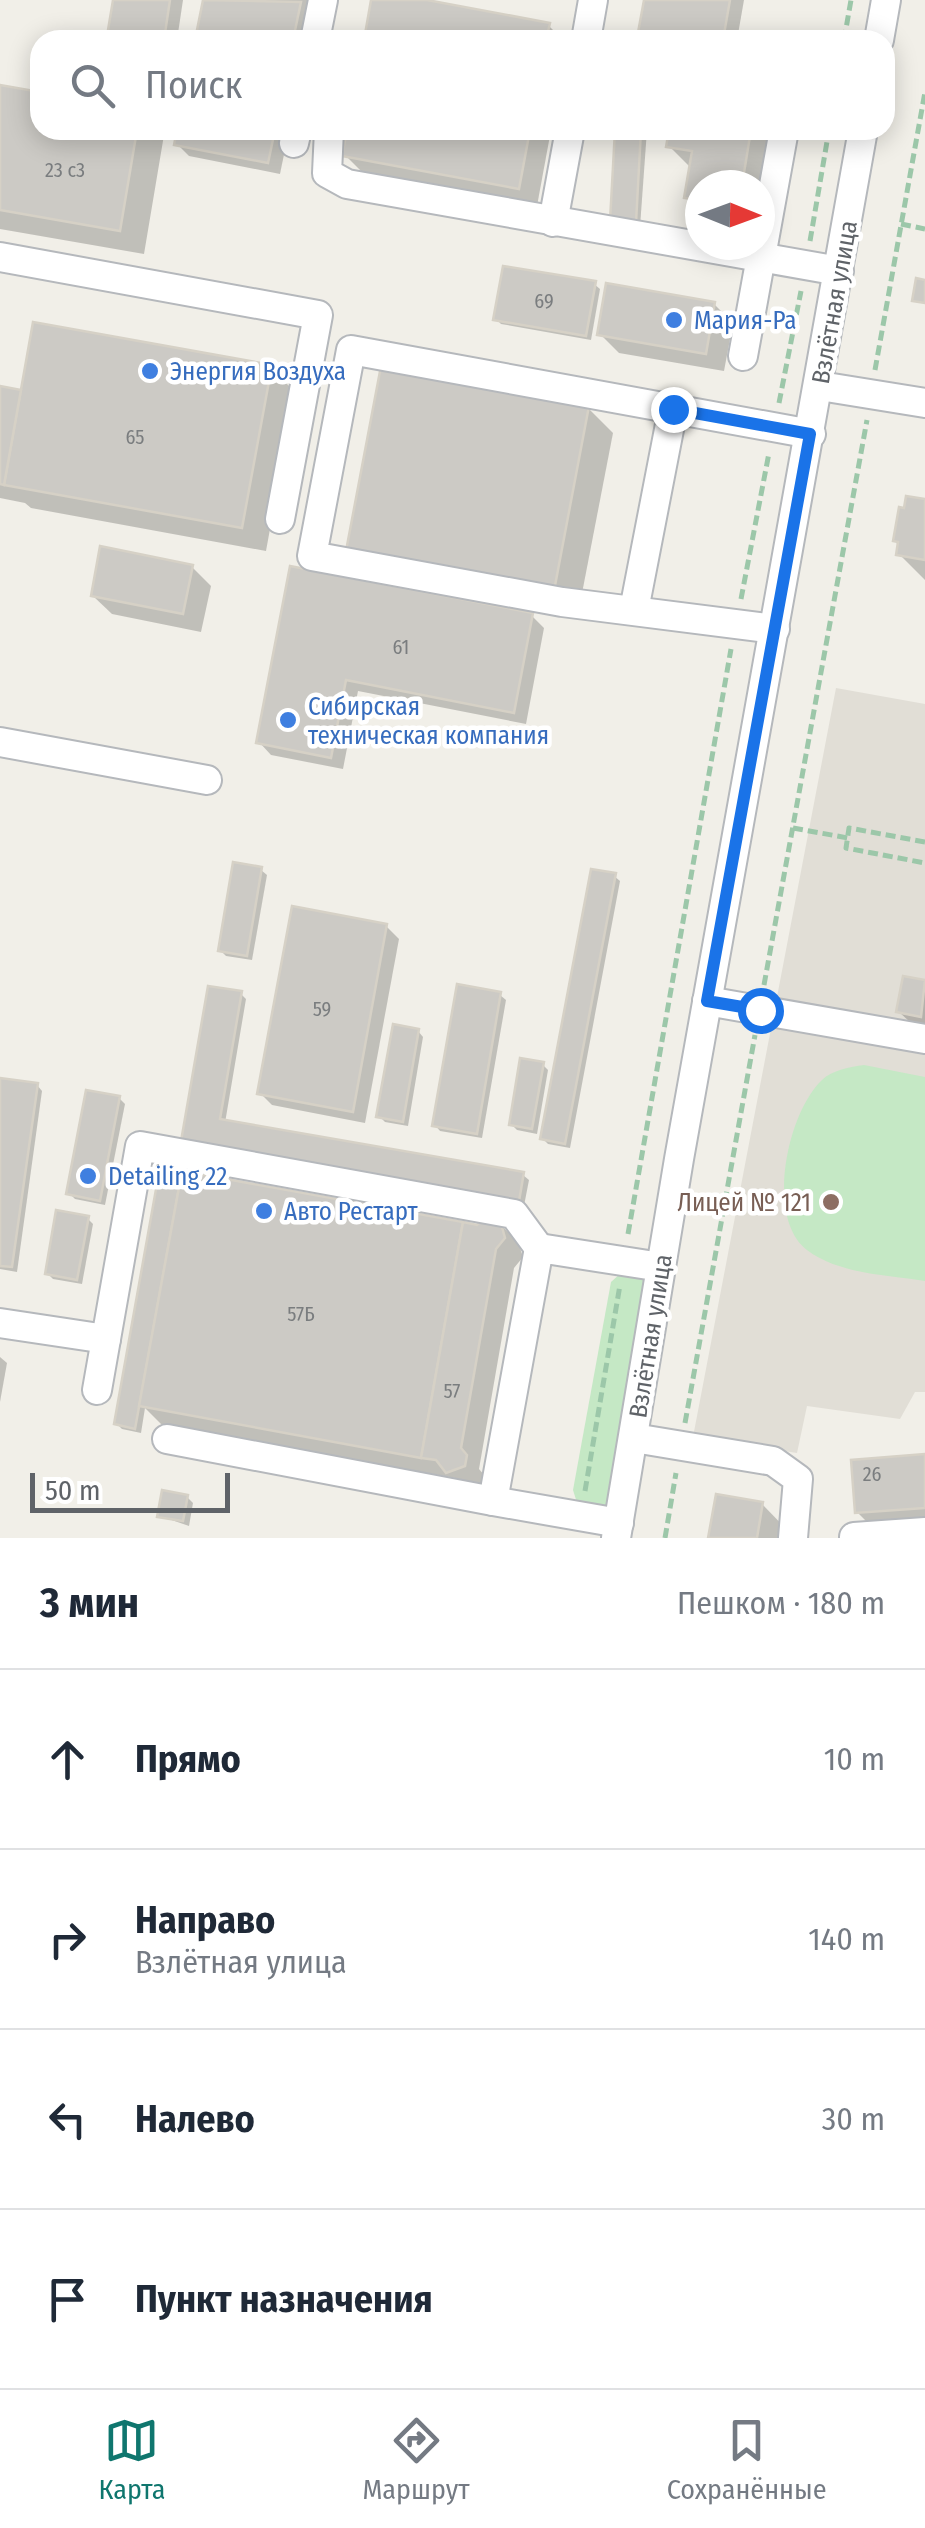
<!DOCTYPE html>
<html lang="ru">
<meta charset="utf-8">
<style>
:root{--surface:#fff;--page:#f6f6f7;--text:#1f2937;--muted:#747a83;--line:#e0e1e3;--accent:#0f766e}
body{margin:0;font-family:"Fira Sans Condensed",sans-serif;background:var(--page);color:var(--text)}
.compass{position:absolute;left:685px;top:170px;width:90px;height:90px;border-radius:50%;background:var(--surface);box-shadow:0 5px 25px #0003;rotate:91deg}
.scale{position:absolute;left:30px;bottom:25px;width:200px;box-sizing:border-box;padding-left:10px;border:5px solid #5f6368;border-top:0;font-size:28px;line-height:35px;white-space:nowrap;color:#5f6368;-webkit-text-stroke:8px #fff;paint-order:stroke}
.stop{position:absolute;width:30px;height:30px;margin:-22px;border:8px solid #1a73e8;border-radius:50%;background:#fff}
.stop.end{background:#1a73e8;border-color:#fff;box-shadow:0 2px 10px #0008}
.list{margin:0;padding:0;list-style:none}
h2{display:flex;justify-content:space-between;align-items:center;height:130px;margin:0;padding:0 40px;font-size:42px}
h2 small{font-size:32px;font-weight:400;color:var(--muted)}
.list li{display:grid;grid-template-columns:65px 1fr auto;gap:30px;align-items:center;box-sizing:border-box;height:180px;padding:0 40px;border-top:2px solid var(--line)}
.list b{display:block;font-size:38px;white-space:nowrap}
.list p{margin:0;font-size:32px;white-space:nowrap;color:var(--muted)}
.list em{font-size:32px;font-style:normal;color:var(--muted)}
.icon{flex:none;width:55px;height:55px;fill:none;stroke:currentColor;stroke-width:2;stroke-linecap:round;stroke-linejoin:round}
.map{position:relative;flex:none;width:925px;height:1538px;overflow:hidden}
.search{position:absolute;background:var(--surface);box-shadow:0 5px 25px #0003;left:30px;right:30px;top:30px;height:110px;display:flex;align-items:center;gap:25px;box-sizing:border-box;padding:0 35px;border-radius:30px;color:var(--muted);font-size:38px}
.sheet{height:850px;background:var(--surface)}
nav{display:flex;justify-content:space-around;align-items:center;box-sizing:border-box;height:140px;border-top:2px solid var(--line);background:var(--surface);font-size:28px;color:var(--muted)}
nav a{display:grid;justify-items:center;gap:5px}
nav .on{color:var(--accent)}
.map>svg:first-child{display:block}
.education{fill:#e1ded6}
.green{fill:#c5e8c5}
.shadow{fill:#0003}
.building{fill:#cccac5;stroke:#d6d1c6;stroke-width:2.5}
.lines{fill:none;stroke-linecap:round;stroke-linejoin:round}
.minor-casing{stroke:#b5b8bc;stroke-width:32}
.path{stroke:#9cc7a9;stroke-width:5;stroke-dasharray:10 5;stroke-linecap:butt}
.minor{stroke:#fff;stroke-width:28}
.route{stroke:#1a73e8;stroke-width:12}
.shop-dot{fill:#3f7fe0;stroke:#fff;stroke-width:4}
.education-dot{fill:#8d6e63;stroke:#fff;stroke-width:4}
.labels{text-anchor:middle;stroke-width:9;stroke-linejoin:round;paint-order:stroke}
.number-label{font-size:20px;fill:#7a7d7f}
.street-label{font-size:25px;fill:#5f6368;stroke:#fff}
.shop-label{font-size:25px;fill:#366cbe;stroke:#fff;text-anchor:start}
.education-label{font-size:25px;fill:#785e54;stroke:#fff;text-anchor:end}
</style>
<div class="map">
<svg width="925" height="1538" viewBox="0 0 925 1538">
<rect width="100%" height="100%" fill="#f1efe8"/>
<polygon class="education" points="836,688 925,704 925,1392 915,1392 900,1419 807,1406 797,1453 693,1437"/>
<g class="green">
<path d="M864 1065 925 1077V1281C888 1275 838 1274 807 1250 765 1218 787 1113 822 1080 832 1070 850 1067 864 1065Z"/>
<polygon points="621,1273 640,1275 650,1288 614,1493 602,1512 579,1509 573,1490 611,1282"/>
</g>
<g class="shadow">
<polygon points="115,0 183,0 177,40 115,40 110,35"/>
<polygon points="206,0 315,0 307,40 197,40"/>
<polygon points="374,0 413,0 548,25 563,40 366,40"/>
<polygon points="646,0 744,0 737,40 643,40"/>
<polygon points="0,87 40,94 40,130 159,130 164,135 144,254 0,229"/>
<polygon points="179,130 289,130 280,174 189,156 177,144"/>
<polygon points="350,130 551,130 537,206 364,174 345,155"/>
<polygon points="618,130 647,130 640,227 618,226"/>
<polygon points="672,130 776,130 760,237 760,185 700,185 700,210 687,197 692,169 669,146"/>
<polygon points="594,284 600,289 591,340 501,324 496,319"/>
<polygon points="714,304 733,323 724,371 619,353 600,334"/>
<polygon points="270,367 295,392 266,551 31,508 25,503 0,498 0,389 20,392"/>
<polygon points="588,408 613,433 578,614 373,574"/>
<polygon points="925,502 925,580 899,554 896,540"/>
<polygon points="192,567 211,586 201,632 112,614 93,596"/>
<polygon points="292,569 532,616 544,628 526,724 358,691 343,769 271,755 259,742"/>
<polygon points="261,870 267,875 252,960 226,956 220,950"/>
<polygon points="614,876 620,881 570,1148 548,1144 543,1139"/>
<polygon points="386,926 399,939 365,1123 272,1105 260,1093"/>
<polygon points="905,979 925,983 925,1026 911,1023 898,1011"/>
<polygon points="241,994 246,999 225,1123 523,1175 529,1180 523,1211 188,1152"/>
<polygon points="500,995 506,1000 482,1138 440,1131 435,1125"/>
<polygon points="418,1031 423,1037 408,1126 385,1122 379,1116"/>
<polygon points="542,1064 548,1070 537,1134 517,1130 511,1124"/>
<polygon points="0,1080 37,1085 42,1091 17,1272 0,1269"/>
<polygon points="119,1098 125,1104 105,1205 75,1199 69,1193"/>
<polygon points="162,1170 464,1225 499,1223 518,1242 523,1257 514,1268 479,1469 485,1476 483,1485 467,1490 455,1478 161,1424 145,1408 141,1433 122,1429 117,1424"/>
<polygon points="87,1218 93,1224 82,1284 53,1279 47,1273"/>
<polygon points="0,1357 7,1363 0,1402"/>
<polygon points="925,1457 925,1538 883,1538 857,1512"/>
<polygon points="187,1497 193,1503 189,1526 160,1516"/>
<polygon points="762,1504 795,1538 711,1538"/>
</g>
<g class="building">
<polygon points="113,0 170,0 164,40 107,36"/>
<polygon points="203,0 301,2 293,40 195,40"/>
<polygon points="371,0 427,0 550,23 546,40 364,40"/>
<polygon points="644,0 730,0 723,40 637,38"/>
<polygon points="0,85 40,92 40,130 137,130 120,231 0,210"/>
<polygon points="177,130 275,130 268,163 174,145"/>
<polygon points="347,130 530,130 519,189 342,156"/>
<polygon points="615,130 641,130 636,223 610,221"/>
<polygon points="669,130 751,130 742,185 700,185 700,200 684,198 692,151 666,147"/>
<polygon points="503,266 596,281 586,336 493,320"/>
<polygon points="916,278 925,280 925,303 912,301"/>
<polygon points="606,283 715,302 706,354 597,335"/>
<polygon points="33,322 272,365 242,528 4,485"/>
<polygon points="381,366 589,406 554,591 346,551"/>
<polygon points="0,386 21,390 4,485 0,484"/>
<polygon points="906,496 925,499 925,560 896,555 898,542 893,541 899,507 904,508"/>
<polygon points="100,546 193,565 183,614 91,596"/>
<polygon points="290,566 533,613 514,713 346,680 331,758 256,743"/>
<polygon points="233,862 262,867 247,956 218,951"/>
<polygon points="591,869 616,873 565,1144 540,1139"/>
<polygon points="292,906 387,924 353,1112 257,1094"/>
<polygon points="903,976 925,980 921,1017 896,1012"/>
<polygon points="457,984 501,992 477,1134 432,1126"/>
<polygon points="208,986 242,991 220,1119 524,1172 518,1207 180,1147"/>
<polygon points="393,1024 419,1029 403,1122 376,1117"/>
<polygon points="520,1058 544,1062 532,1129 509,1125"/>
<polygon points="0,1078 38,1083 12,1267 0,1266"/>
<polygon points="86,1090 120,1096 100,1201 66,1194"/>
<polygon points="160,1167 182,1171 135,1429 114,1424"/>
<polygon points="182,1171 463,1222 421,1458 139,1406"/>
<polygon points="56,1210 89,1216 77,1280 45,1274"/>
<polygon points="484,1218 500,1220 505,1238 496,1249 461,1448 467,1455 465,1466 446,1473 436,1460 421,1458 463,1222 477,1225"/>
<polygon points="925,1454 925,1508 855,1513 851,1460"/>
<polygon points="162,1490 188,1495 183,1521 157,1517"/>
<polygon points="716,1494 763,1502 757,1538 708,1538"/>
</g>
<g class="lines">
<g class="minor-casing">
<g id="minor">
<polyline points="315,40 323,0"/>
<polyline points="586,40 593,0"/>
<polyline points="879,40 886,0"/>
<polyline points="329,130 327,173 347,184 839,271"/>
<polyline points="294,143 297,130"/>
<polyline points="553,222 570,130"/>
<polyline points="0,257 318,315 280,519"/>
<polyline points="743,356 784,130"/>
<polyline points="820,386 925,403"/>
<polyline points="634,610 673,409"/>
<polyline points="775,629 562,602 312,556 351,350 811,434"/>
<polyline points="0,742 207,780"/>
<polyline points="707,1001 925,1039"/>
<polyline points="0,1323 106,1339"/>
<polyline points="97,1390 140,1146 514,1214 539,1248"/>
<polyline points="634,1438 773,1461 798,1479 793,1538"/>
<polyline points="167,1439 493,1501"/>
<polyline points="619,1523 493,1501 539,1248 661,1267"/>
<polyline points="854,1537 925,1532"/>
<polyline points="616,1538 679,1159 863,130"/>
</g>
</g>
<g class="path">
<polyline points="844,40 851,0"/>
<polyline points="901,224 925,229"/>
<polyline points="810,241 829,130"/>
<polyline points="875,370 925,92"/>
<polyline points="779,403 801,291"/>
<polyline points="741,599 769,453"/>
<polyline points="793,828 848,838"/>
<polyline points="925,842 849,828 846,848 925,863"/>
<polyline points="764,985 867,420"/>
<polyline points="628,1234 731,649"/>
<polyline points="685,1423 755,1035"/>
<polyline points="585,1491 620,1285"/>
<polyline points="665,1538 676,1473"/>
</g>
<use href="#minor" class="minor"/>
</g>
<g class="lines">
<polyline class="route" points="673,409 810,434 707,1001 760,1010"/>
</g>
<g class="shop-dot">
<circle cx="674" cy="320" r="10"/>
<circle cx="150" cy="371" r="10"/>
<circle cx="288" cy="720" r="10"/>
<circle cx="88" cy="1176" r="10"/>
<circle cx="264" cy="1211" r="10"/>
</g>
<circle class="education-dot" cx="831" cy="1202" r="10"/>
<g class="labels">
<g class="number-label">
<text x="65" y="177">23 с3</text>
<text x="544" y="308">69</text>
<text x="135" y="444">65</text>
<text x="401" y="654">61</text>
<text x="322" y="1016">59</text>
<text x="301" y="1321">57Б</text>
<text x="452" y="1398">57</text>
<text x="872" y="1481">26</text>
</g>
<g class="street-label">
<text transform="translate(834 302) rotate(-80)" y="9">Взлётная улица</text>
<text transform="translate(650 1336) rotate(-81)" y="9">Взлётная улица</text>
</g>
<g class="shop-label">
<text x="694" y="329">Мария-Ра</text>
<text x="170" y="380">Энергия Воздуха</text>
<text x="308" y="715">Сибирская<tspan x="308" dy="29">техническая компания</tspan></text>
<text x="108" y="1185">Detailing 22</text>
<text x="284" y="1220">Авто Рестарт</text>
</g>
<g class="education-label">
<text x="811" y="1211">Лицей № 121</text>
</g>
</g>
</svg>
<svg class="compass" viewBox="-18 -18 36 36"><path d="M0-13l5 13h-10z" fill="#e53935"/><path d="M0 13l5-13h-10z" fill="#747a83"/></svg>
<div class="scale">50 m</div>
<div class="stop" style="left:760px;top:1010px"></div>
<div class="stop end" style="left:673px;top:409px"></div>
<div class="search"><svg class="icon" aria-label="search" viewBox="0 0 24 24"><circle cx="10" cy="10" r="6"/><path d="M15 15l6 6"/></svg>Поиск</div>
</div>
<section class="sheet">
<h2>3 мин<small>Пешком · 180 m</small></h2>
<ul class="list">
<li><svg class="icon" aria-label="ahead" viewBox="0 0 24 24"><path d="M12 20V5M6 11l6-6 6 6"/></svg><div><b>Прямо</b></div><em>10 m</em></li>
<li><svg class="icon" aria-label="right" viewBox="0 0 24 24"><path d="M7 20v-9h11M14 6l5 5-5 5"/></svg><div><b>Направо</b><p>Взлётная улица</p></div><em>140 m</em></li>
<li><svg class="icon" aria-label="left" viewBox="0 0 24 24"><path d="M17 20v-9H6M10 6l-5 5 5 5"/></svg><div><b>Налево</b></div><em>30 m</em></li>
<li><svg class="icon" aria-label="arrive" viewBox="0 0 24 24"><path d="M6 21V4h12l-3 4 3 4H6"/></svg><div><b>Пункт назначения</b></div></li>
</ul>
</section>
<nav>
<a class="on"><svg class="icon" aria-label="map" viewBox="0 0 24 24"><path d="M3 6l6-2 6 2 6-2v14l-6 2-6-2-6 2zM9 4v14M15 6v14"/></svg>Карта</a>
<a><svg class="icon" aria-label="directions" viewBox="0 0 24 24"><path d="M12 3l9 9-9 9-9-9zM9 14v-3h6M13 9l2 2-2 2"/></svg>Маршрут</a>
<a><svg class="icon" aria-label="saved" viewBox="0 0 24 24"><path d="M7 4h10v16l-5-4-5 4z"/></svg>Сохранённые</a>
</nav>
